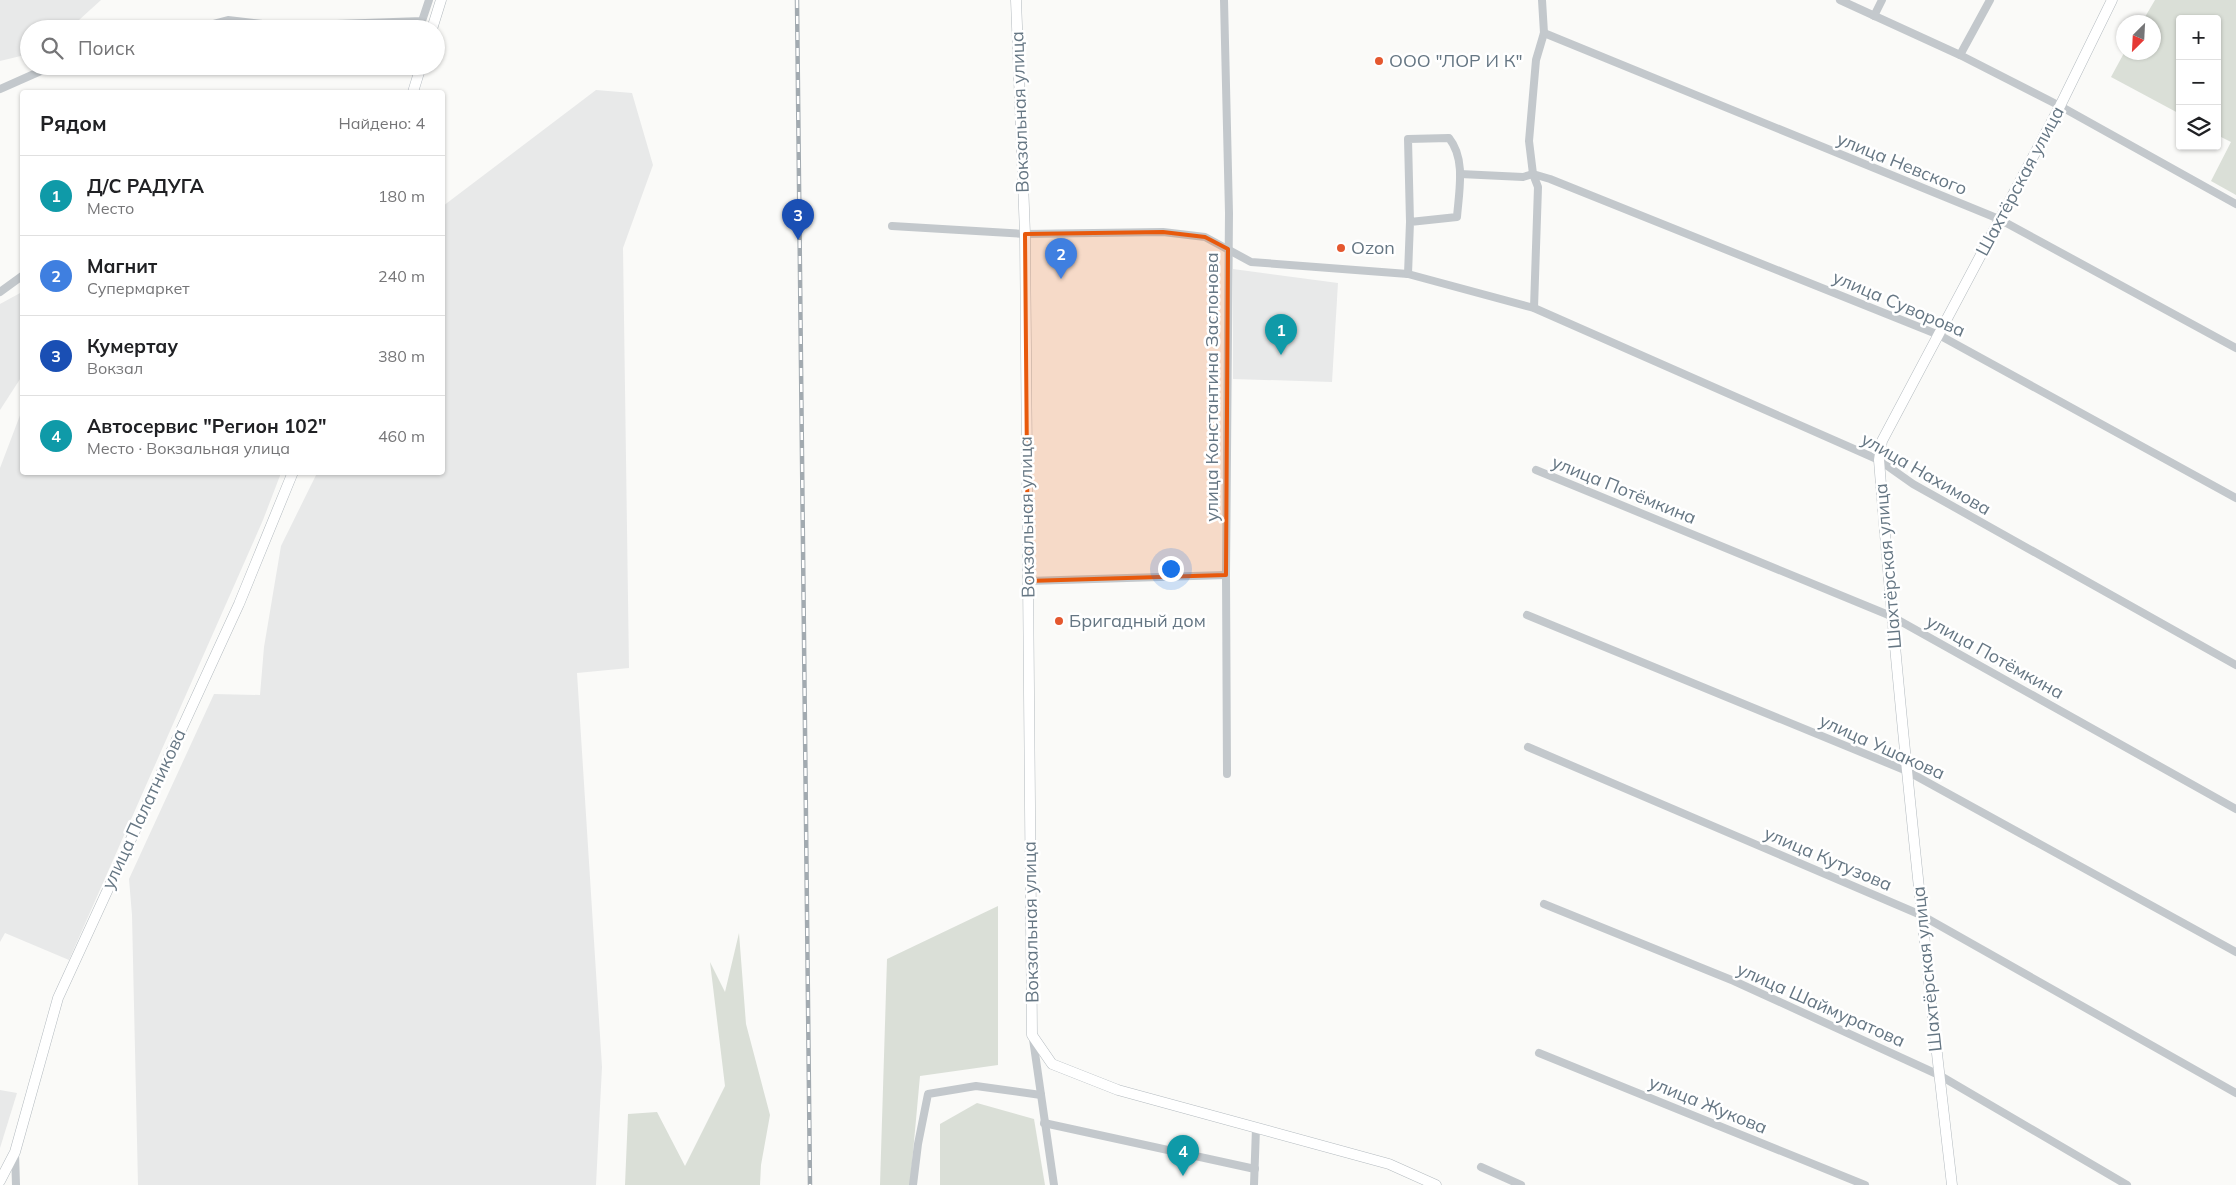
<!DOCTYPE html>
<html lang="ru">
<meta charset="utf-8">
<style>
:root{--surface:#fff;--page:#f6f6f6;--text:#202124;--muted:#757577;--line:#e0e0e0;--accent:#1a73e8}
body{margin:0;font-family:Mulish,sans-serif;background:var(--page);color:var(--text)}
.controls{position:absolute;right:15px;top:15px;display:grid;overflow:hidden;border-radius:5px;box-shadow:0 1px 4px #0004}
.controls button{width:45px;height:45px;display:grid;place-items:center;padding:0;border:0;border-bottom:1px solid var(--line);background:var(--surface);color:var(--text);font:25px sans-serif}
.compass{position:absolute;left:2116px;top:15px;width:45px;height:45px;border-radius:50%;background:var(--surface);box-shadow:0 1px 4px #0004;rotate:204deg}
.you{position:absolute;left:1170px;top:568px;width:18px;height:18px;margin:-12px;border:4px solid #fff;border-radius:50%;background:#1a73e8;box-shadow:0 0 0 8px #1a73e833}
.badge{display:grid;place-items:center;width:32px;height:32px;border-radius:50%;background:var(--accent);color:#fff;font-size:16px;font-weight:700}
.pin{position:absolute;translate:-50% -41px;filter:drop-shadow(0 1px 2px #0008)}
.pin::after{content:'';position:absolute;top:26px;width:18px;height:15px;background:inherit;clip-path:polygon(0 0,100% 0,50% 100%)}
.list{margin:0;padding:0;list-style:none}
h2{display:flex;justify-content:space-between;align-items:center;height:65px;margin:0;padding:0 20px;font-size:21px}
h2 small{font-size:16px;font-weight:400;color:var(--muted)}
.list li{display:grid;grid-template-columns:32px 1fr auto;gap:15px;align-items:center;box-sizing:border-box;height:80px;padding:0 20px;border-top:1px solid var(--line)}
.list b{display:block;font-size:19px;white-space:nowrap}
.list p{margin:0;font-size:16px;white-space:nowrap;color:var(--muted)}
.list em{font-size:16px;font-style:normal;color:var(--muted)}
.icon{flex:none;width:28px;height:28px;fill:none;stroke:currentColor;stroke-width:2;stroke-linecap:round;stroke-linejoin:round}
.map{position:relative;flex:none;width:2236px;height:1185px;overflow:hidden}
.search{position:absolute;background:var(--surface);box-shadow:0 1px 4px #0004;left:20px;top:20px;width:425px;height:55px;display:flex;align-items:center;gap:12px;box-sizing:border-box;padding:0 18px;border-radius:28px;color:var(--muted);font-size:19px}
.panel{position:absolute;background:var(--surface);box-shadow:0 1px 4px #0004;left:20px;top:90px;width:425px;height:385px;border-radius:5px}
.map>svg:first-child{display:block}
.built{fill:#e8e9e9}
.green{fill:#dadfd7}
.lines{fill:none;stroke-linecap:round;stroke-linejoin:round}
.secondary-casing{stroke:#b3babf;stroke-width:11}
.street{stroke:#c3c8cc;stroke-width:8}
.secondary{stroke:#fff;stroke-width:10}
.rail-casing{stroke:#a2aab0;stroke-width:4.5}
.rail{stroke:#fff;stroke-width:2.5;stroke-dasharray:8;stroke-linecap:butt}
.marked{fill:#e8590c;fill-opacity:0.2;stroke:#e8590c;stroke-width:4;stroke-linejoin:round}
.poi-dot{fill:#e4572e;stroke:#fff;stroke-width:2}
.labels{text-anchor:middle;stroke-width:5;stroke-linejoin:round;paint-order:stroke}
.poi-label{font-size:18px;fill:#657683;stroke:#fff;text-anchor:start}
.street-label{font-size:18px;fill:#657683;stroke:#fff}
</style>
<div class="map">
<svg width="2236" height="1185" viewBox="0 0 2236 1185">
<rect width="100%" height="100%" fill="#fafaf8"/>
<g class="built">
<polygon points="0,0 101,0 69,29 29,29 29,54 0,61"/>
<polygon points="596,90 632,93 653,165 623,248 629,668 577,673 602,1067 596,1185 138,1185 132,915 129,879 214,694 260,695 264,647 281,546 317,473 442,472 443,206"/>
<polygon points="1233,269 1338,283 1332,382 1233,379"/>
<polygon points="22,292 22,376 0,410 0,304"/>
<polygon points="22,410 22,472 281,473 263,520 69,960 5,933 0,942 0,468"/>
<polygon points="0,1090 17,1093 0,1148"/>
</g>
<g class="green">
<polygon points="2155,0 2236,0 2236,195 2211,181 2231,142 2217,135 2217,19 2180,19 2180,114 2111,77 2124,53 2154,52 2154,22 2142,22"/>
<polygon points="998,906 998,1065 920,1076 910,1185 880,1185 887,959"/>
<polygon points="739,933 746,1024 770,1115 761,1165 760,1185 625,1185 628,1114 657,1112 685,1166 725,1086 710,962 725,992"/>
<polygon points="977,1103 1034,1119 1045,1185 940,1185 940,1124"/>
</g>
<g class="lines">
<g class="secondary-casing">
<g id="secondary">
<polyline points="1016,0 1025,234 1032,1035 1052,1064 1118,1090 1389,1164 1436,1185"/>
<polyline points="432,29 441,0"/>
<polyline points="413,92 421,66"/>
<polyline points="0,1181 15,1152 58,998 239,604 293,472"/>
<path d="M1952 1185C1924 944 1898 702 1879 460L1882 441 2060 106 2112 0"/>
</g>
</g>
<g class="street">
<polyline points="1224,0 1229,213 1226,575 1227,774"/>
<polyline points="1840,0 1960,55 2060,106 2236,204"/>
<polyline points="1874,16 1882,0"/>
<polyline points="194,29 228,20 280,26 422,21 429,0"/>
<polyline points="1544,33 1999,219 2236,348"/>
<polyline points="1960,55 1990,0"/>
<polyline points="0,89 52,66"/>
<polyline points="1460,174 1523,177 1533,174 1550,179 1939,335 2236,498"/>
<polyline points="892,226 1025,234 1163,232 1205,237 1251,262 1408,274 1534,308 1879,460 1913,484 2236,665"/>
<path d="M1408 274 1410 222 1408 139 1449 138C1466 159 1459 191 1457 217L1410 222"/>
<polyline points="0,292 22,276"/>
<polyline points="1534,308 1538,187 1533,174 1529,141 1536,60 1544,33 1542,0"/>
<polyline points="1536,470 1891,616 2236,809"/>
<polyline points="1028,581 1226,575"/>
<polyline points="1527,615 1907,771 2236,952"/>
<polyline points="1528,747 1921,915 2236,1093"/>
<polyline points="1544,904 1734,981 1939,1075 2127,1185"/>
<polyline points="1033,1039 1054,1185"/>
<polyline points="1539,1053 1865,1185"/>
<polyline points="1044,1123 1255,1169"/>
<polyline points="15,1152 16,1185"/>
<polyline points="1481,1167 1521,1185"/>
<polyline points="913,1185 918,1144 928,1094 976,1086 1041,1095"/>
<polyline points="1254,1185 1256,1128"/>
</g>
<use href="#secondary" class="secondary"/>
<g class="rail-casing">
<polyline id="rail" points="797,0 810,1185"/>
</g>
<use href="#rail" class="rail"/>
</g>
<path class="marked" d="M1163 232 1205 237 1228 249 1226 575 1028 581 1025 234Z"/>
<g class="poi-dot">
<circle cx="1379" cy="61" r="5"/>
<circle cx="1341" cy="248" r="5"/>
<circle cx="1059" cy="621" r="5"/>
</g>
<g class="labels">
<g class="poi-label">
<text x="1389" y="67">ООО "ЛОР И К"</text>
<text x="1351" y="254">Ozon</text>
<text x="1069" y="627">Бригадный дом</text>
</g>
<g class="street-label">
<text transform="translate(1020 112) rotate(-92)" y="6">Вокзальная улица</text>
<text transform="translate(1902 164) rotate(22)" y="6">улица Невского</text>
<text transform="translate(2020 181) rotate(-62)" y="6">Шахтёрская улица</text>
<text transform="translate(1899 304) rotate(23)" y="6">улица Суворова</text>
<text transform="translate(1212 387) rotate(-90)" y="6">улица Константина Заслонова</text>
<text transform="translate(1926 474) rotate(30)" y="6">улица Нахимова</text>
<text transform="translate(1624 490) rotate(22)" y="6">улица Потёмкина</text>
<text transform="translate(1027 517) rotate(-91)" y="6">Вокзальная улица</text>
<text transform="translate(1888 566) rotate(-95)" y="6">Шахтёрская улица</text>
<text transform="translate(1995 657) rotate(29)" y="6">улица Потёмкина</text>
<text transform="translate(1882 747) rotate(24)" y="6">улица Ушакова</text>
<text transform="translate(144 809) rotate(-65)" y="6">улица Палатникова</text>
<text transform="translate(1828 859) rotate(23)" y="6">улица Кутузова</text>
<text transform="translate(1031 922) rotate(-91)" y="6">Вокзальная улица</text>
<text transform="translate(1927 969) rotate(-96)" y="6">Шахтёрская улица</text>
<text transform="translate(1821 1005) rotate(24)" y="6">улица Шаймуратова</text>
<text transform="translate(1708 1105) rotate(22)" y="6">улица Жукова</text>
</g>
</g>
</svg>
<div class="controls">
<button>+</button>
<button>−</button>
<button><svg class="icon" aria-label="layers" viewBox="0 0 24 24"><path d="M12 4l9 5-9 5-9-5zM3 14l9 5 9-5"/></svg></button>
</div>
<svg class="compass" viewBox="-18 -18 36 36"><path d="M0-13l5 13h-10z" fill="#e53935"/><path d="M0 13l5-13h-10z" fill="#757577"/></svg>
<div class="you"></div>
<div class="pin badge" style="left:1281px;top:355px;background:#0f9aa8">1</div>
<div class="pin badge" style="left:1061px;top:279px;background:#3f7fe0">2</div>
<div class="pin badge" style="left:798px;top:240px;background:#1a4fb4">3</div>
<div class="pin badge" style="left:1183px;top:1176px;background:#0f9aa8">4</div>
<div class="search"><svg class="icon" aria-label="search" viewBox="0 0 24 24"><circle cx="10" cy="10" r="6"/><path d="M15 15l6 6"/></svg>Поиск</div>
<section class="panel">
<h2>Рядом<small>Найдено: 4</small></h2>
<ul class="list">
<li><span class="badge" style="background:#0f9aa8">1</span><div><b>Д/С РАДУГА</b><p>Место</p></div><em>180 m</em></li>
<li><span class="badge" style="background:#3f7fe0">2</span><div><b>Магнит</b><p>Супермаркет</p></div><em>240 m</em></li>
<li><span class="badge" style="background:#1a4fb4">3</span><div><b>Кумертау</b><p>Вокзал</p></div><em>380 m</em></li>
<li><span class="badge" style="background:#0f9aa8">4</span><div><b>Автосервис &quot;Регион 102&quot;</b><p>Место · Вокзальная улица</p></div><em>460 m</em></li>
</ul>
</section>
</div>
